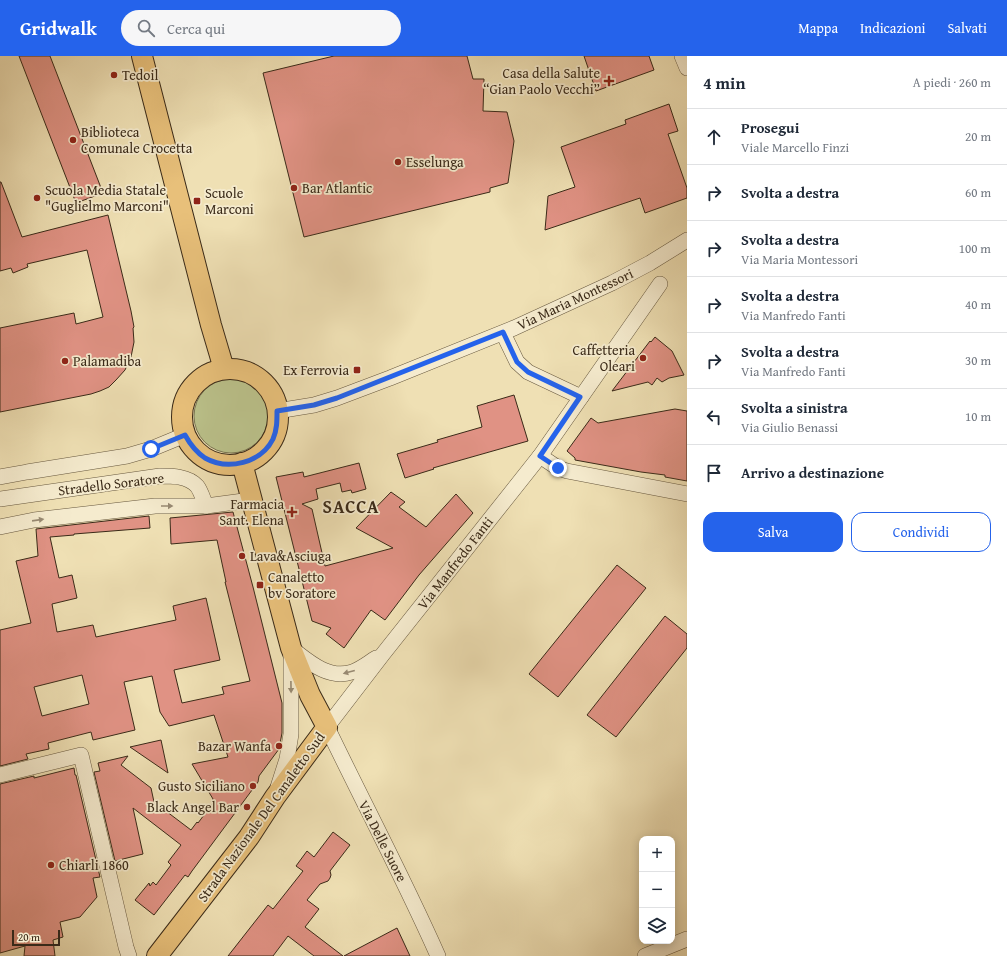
<!DOCTYPE html>
<html lang="it">
<meta charset="utf-8">
<style>
:root{--surface:#fff;--page:#f6f6f7;--text:#1f2937;--muted:#747a83;--line:#e0e1e3;--accent:#2563eb}
body{margin:0;font-family:"Gentium Book Plus",serif;background:var(--page);color:var(--text)}
.controls{position:absolute;right:12px;bottom:12px;display:grid;overflow:hidden;border-radius:8px;box-shadow:0 2px 10px #0003}
.controls button{width:36px;height:36px;display:grid;place-items:center;padding:0;border:0;border-bottom:1px solid var(--line);background:var(--surface);color:var(--text);font:20px sans-serif}
.scale{position:absolute;left:12px;bottom:10px;width:48px;box-sizing:border-box;padding-left:4px;border:2px solid #3a2a18;border-top:0;font-size:11px;line-height:14px;white-space:nowrap;color:#3a2a18;-webkit-text-stroke:3px #f5ebce;paint-order:stroke}
.stop{position:absolute;width:12px;height:12px;margin:-9px;border:3px solid #2563eb;border-radius:50%;background:#fff}
.stop.end{background:#2563eb;border-color:#fff;box-shadow:0 1px 4px #0008}
.list{margin:0;padding:0;list-style:none}
h2{display:flex;justify-content:space-between;align-items:center;height:52px;margin:0;padding:0 16px;font-size:17px}
h2 small{font-size:13px;font-weight:400;color:var(--muted)}
.list li{display:grid;grid-template-columns:26px 1fr auto;gap:12px;align-items:center;box-sizing:border-box;height:56px;padding:0 16px;border-top:1px solid var(--line)}
.list b{display:block;font-size:15px;white-space:nowrap}
.list p{margin:0;font-size:13px;white-space:nowrap;color:var(--muted)}
.list em{font-size:13px;font-style:normal;color:var(--muted)}
.actions{display:flex;gap:8px;padding:12px 16px}
.actions a{flex:1;padding:9px 0;border:1px solid var(--accent);border-radius:12px;text-align:center;font-size:14px;color:var(--accent)}
.actions .main{background:var(--accent);color:#fff}
.icon{flex:none;width:22px;height:22px;fill:none;stroke:currentColor;stroke-width:2;stroke-linecap:round;stroke-linejoin:round}
.map{position:relative;flex:none;width:687px;height:900px;overflow:hidden}
header{display:flex;align-items:center;gap:24px;box-sizing:border-box;height:56px;padding:0 20px;background:var(--accent);color:#fff}
header strong{font-size:19px}
nav{display:flex;gap:22px;margin-inline-start:auto;font-size:14px}
.search{width:280px;height:36px;background:var(--page);display:flex;align-items:center;gap:10px;box-sizing:border-box;padding:0 14px;border-radius:22px;color:var(--muted);font-size:15px}
main{display:flex}
aside{flex:1;background:var(--surface)}
.map>svg:first-child{display:block}
.green{fill:#bbc28b;stroke:#7a7652}
.building{fill:#e09284;stroke:#3a2a18;fill-rule:evenodd}
.lines{fill:none;stroke-linecap:round;stroke-linejoin:round}
.minor-casing{stroke:#67583f;stroke-width:16}
.major-casing{stroke:#3a2a18;stroke-width:22}
.minor{stroke:#f5ebce;stroke-width:15}
.major{stroke:#e8c07a;stroke-width:20}
.oneway{fill:#988a73}
.route{stroke:#2563eb;stroke-width:5}
.poi-dot{fill:#8f2418;stroke:#f5ebce;stroke-width:1.5}
.labels{text-anchor:middle;stroke-width:3.5;stroke-linejoin:round;paint-order:stroke}
.poi-label{font-size:14px;fill:#3a2a18;stroke:#f5ebce;text-anchor:start}
.street-label{font-size:14px;fill:#3a2a18;stroke:#f5ebce}
.district-label{font-size:18px;font-weight:bold;letter-spacing:1px;fill:#3a2a18;stroke:#f5ebce}
</style>
<header>
<strong>Gridwalk</strong>
<div class="search"><svg class="icon" aria-label="search" viewBox="0 0 24 24"><circle cx="10" cy="10" r="6"/><path d="M15 15l6 6"/></svg>Cerca qui</div>
<nav><a>Mappa</a><a>Indicazioni</a><a>Salvati</a></nav>
</header>
<main>
<div class="map">
<svg width="687" height="900" viewBox="0 0 687 900">
<rect width="100%" height="100%" fill="#efe0b4"/>
<filter id="stains"><feTurbulence type="fractalNoise" baseFrequency=".005" numOctaves="4"/><feColorMatrix values="0 0 0 0 .2 0 0 0 0 .09 0 0 0 0 .02 0 0 0 .5 -.17"/></filter>
<radialGradient id="worn" r=".72"><stop offset=".6" stop-color="#630" stop-opacity="0"/><stop offset="1" stop-color="#630" stop-opacity=".3"/></radialGradient>
<circle class="green" cx="231" cy="360" r="37"/>
<g class="building">
<polygon points="19,0 50,0 103,137 76,147"/>
<polygon points="334,0 467,0 473,23 484,23 483,55 507,56 514,85 508,127 490,132 490,136 304,181 263,17"/>
<polygon points="584,0 649,0 654,14 596,35"/>
<polygon points="669,48 678,75 668,78 687,132 687,142 645,157 640,142 545,174 548,140 575,131 561,91 626,68 625,64"/>
<polygon points="0,126 1,126 22,181 108,159 131,255 134,271 133,272 134,286 131,301 125,314 116,324 109,331 100,335 91,338 0,356 0,272 74,257 76,268 103,261 87,194 27,208 28,211 13,217 11,212 0,215"/>
<polygon points="655,281 672,295 684,319 669,322 662,326 657,322 652,329 648,326 612,335 650,285 651,286"/>
<polygon points="514,339 528,385 433,412 434,413 405,422 397,398 438,386 437,384 482,371 477,350"/>
<polygon points="675,353 687,355 687,425 665,421 665,419 641,416 575,404 575,402 567,395 591,362 598,367"/>
<polygon points="359,407 366,433 352,437 351,434 342,436 340,427 316,433 318,443 302,448 312,453 325,510 393,492 356,472 391,436 405,446 399,451 426,471 456,438 473,457 419,519 385,564 371,554 344,592 326,578 331,572 312,565 276,421 303,416 304,421"/>
<path d="M233 456 253 531 282 647V677L279 693 259 720 258 726 192 815 188 821 185 819 154 859 135 844 149 827 150 830 153 826 156 829 171 809 168 806 181 789 133 752 143 798 115 805 94 716 100 715 98 707 128 700 121 709 151 732 154 746 191 774 197 766 198 767 213 747 211 746 213 743 192 708 228 701 214 659 169 670 160 656 152 620 124 626 135 674 93 684 91 676 48 687 49 693 26 698 28 703 0 710V574L31 567 16 505 38 500 36 473 149 460 150 472 74 478V479L50 481 59 522 72 519 77 542 52 548 57 576 93 569 96 581 176 564 173 550 206 542 220 604 174 614 182 647 224 638 222 631 250 625 225 526H226L217 484 171 488 170 462ZM82 619 89 648 42 660 34 631Z"/>
<polygon points="617,509 646,532 558,641 529,618"/>
<polygon points="665,560 687,578 687,592 616,681 587,659"/>
<polygon points="161,684 168,717 130,691"/>
<polygon points="74,712 75,719 76,719 100,821 93,822 97,841 80,861 60,866 63,881 53,884 55,900 24,900 25,890 0,897 0,728 34,720 34,722"/>
<polygon points="333,776 350,789 330,815 331,819 330,822 328,825 320,828 307,844 319,853 305,871 343,900 314,900 288,880 273,900 228,900 268,849 273,853 303,815 296,810 307,795 314,801"/>
<polygon points="397,872 410,900 344,900"/>
</g>
<g class="lines">
<g class="minor-casing">
<g id="minor">
<polyline points="682,0 687,12"/>
<polyline points="503,277 517,306 528,316 581,341"/>
<polyline points="277,355 314,349 337,342 390,322 514,272 612,227 650,207 687,184"/>
<polyline points="540,400 558,412 567,415 687,438"/>
<polyline points="0,421 27,416 127,400 151,393 185,379"/>
<path d="M0 443 160 420C172 420 188 420 197 430 201 435 203 443 206 450"/>
<polyline points="0,471 34,464 155,450 206,450 251,444"/>
<path d="M291 592C308 605 328 624 352 616 361 613 368 607 376 602"/>
<polyline points="0,719 81,699 126,891 129,900"/>
<polyline points="278,731 287,703 291,678 291,599"/>
<path d="M438 900C404 823 364 748 327 671L383 598 540 400 660 228"/>
<polyline points="645,900 687,883"/>
</g>
</g>
<g class="major-casing">
<g id="major">
<polyline points="142,0 211,269 224,313"/>
<circle cx="230" cy="361" r="48"/>
<polyline points="157,900 249,781 275,741 327,671 310,639 291,592 242,407"/>
</g>
</g>
<use href="#minor" class="minor"/>
<use href="#major" class="major"/>
</g>
<defs><path id="oneway-solid" d="M-6-.8H1V-3.2L6.5 0L1 3.2V.8H-6Z"/></defs>
<g class="oneway">
<use href="#oneway-solid" transform="translate(167 450)"/>
<use href="#oneway-solid" transform="translate(38 464) rotate(-8)"/>
<use href="#oneway-solid" transform="translate(349 616) rotate(165)"/>
<use href="#oneway-solid" transform="translate(291 631) rotate(89)"/>
</g>
<g class="lines">
<path class="route" d="M151 393 185 379C190 388 196 396 205 402 228 415 261 407 273 383 277 374 277 365 277 355L314 349 337 342 503 276 517 306 528 316 580 341 540 400 558 412"/>
</g>
<g class="poi-dot">
<circle cx="114" cy="19" r="4"/>
<path d="M607 19h4v4h4v4h-4v4h-4v-4h-4v-4h4z"/>
<circle cx="73" cy="84" r="4"/>
<circle cx="398" cy="106" r="4"/>
<circle cx="294" cy="132" r="4"/>
<circle cx="37" cy="142" r="4"/>
<rect x="193" y="141" width="8" height="8" rx="2"/>
<circle cx="643" cy="302" r="4"/>
<circle cx="65" cy="305" r="4"/>
<rect x="353" y="310" width="8" height="8" rx="2"/>
<path d="M290 450h4v4h4v4h-4v4h-4v-4h-4v-4h4z"/>
<circle cx="242" cy="500" r="4"/>
<rect x="256" y="525" width="8" height="8" rx="2"/>
<circle cx="279" cy="690" r="4"/>
<circle cx="253" cy="730" r="4"/>
<circle cx="247" cy="751" r="4"/>
<circle cx="51" cy="809" r="4"/>
</g>
<g class="labels">
<g class="poi-label">
<text x="600" y="22" text-anchor="end">Casa della Salute<tspan x="600" dy="16">“Gian Paolo Vecchi”</tspan></text>
<text x="122" y="24">Tedoil</text>
<text x="81" y="81">Biblioteca<tspan x="81" dy="16">Comunale Crocetta</tspan></text>
<text x="406" y="111">Esselunga</text>
<text x="302" y="137">Bar Atlantic</text>
<text x="45" y="139">Scuola Media Statale<tspan x="45" dy="16">"Guglielmo Marconi"</tspan></text>
<text x="205" y="142">Scuole<tspan x="205" dy="16">Marconi</tspan></text>
<text x="635" y="299" text-anchor="end">Caffetteria<tspan x="635" dy="16">Oleari</tspan></text>
<text x="73" y="310">Palamadiba</text>
<text x="349" y="319" text-anchor="end">Ex Ferrovia</text>
<text x="284" y="453" text-anchor="end">Farmacia<tspan x="284" dy="16">Sant. Elena</tspan></text>
<text x="250" y="505">Lava&amp;Asciuga</text>
<text x="268" y="526">Canaletto<tspan x="268" dy="16">bv Soratore</tspan></text>
<text x="271" y="695" text-anchor="end">Bazar Wanfa</text>
<text x="245" y="735" text-anchor="end">Gusto Siciliano</text>
<text x="239" y="756" text-anchor="end">Black Angel Bar</text>
<text x="59" y="814">Chiarli 1860</text>
</g>
<g class="street-label">
<text transform="translate(575 243) rotate(-25)" y="5">Via Maria Montessori</text>
<text transform="translate(111 428) rotate(-7)" y="5">Stradello Soratore</text>
<text transform="translate(455 507) rotate(-52)" y="5">Via Manfredo Fanti</text>
<text transform="translate(261 761) rotate(-54)" y="5">Strada Nazionale Del Canaletto Sud</text>
<text transform="translate(383 785) rotate(63)" y="5">Via Delle Suore</text>
</g>
<g class="district-label">
<text x="351" y="457">SACCA</text>
</g>
</g>
<rect width="100%" height="100%" filter="url(#stains)"/>
<rect width="100%" height="100%" fill="url(#worn)"/>
</svg>
<div class="controls">
<button>+</button>
<button>−</button>
<button><svg class="icon" aria-label="layers" viewBox="0 0 24 24"><path d="M12 4l9 5-9 5-9-5zM3 14l9 5 9-5"/></svg></button>
</div>
<div class="scale">20 m</div>
<div class="stop" style="left:151px;top:393px"></div>
<div class="stop end" style="left:558px;top:412px"></div>
</div>
<aside>
<h2>4 min<small>A piedi · 260 m</small></h2>
<ul class="list">
<li><svg class="icon" aria-label="ahead" viewBox="0 0 24 24"><path d="M12 20V5M6 11l6-6 6 6"/></svg><div><b>Prosegui</b><p>Viale Marcello Finzi</p></div><em>20 m</em></li>
<li><svg class="icon" aria-label="right" viewBox="0 0 24 24"><path d="M7 20v-9h11M14 6l5 5-5 5"/></svg><div><b>Svolta a destra</b></div><em>60 m</em></li>
<li><svg class="icon" aria-label="right" viewBox="0 0 24 24"><path d="M7 20v-9h11M14 6l5 5-5 5"/></svg><div><b>Svolta a destra</b><p>Via Maria Montessori</p></div><em>100 m</em></li>
<li><svg class="icon" aria-label="right" viewBox="0 0 24 24"><path d="M7 20v-9h11M14 6l5 5-5 5"/></svg><div><b>Svolta a destra</b><p>Via Manfredo Fanti</p></div><em>40 m</em></li>
<li><svg class="icon" aria-label="right" viewBox="0 0 24 24"><path d="M7 20v-9h11M14 6l5 5-5 5"/></svg><div><b>Svolta a destra</b><p>Via Manfredo Fanti</p></div><em>30 m</em></li>
<li><svg class="icon" aria-label="left" viewBox="0 0 24 24"><path d="M17 20v-9H6M10 6l-5 5 5 5"/></svg><div><b>Svolta a sinistra</b><p>Via Giulio Benassi</p></div><em>10 m</em></li>
<li><svg class="icon" aria-label="arrive" viewBox="0 0 24 24"><path d="M6 21V4h12l-3 4 3 4H6"/></svg><div><b>Arrivo a destinazione</b></div></li>
</ul>
<div class="actions"><a class="main">Salva</a><a>Condividi</a></div>
</aside>
</main>
